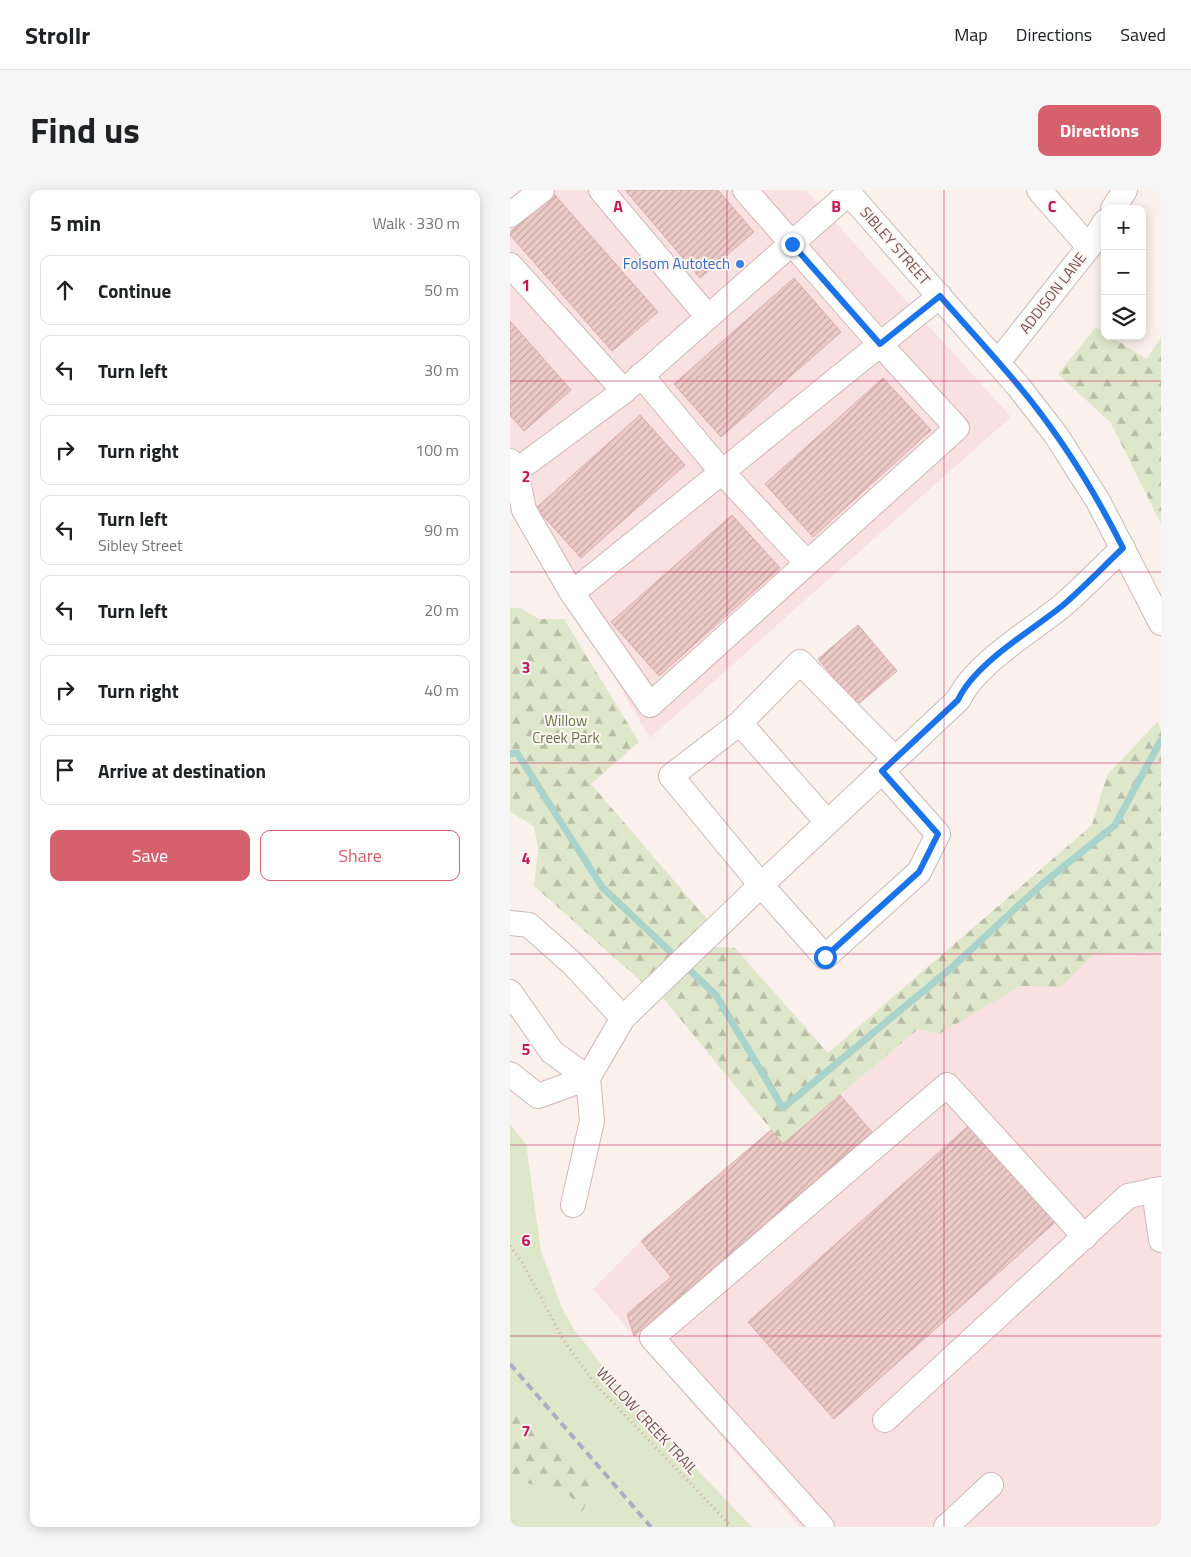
<!DOCTYPE html>
<meta charset="utf-8">
<style>
:root{--surface:#fff;--page:#f6f6f6;--text:#202124;--muted:#757577;--line:#e0e0e0;--accent:#d4616c}
body{margin:0;font-family:"Titillium Web",sans-serif;background:var(--page);color:var(--text)}
.controls{position:absolute;right:15px;top:15px;display:grid;overflow:hidden;border-radius:10px;box-shadow:0 2px 12px #0003}
.controls button{width:45px;height:45px;display:grid;place-items:center;padding:0;border:0;border-bottom:1px solid var(--line);background:var(--surface);color:var(--text);font:25px sans-serif}
.stop{position:absolute;width:15px;height:15px;margin:-11px;border:4px solid #1a73e8;border-radius:50%;background:#fff}
.stop.end{background:#1a73e8;border-color:#fff;box-shadow:0 1px 5px #0008}
.list{margin:0;padding:0;list-style:none}
h2{display:flex;justify-content:space-between;align-items:center;height:65px;margin:0;padding:0 20px;font-size:21px}
h2 small{font-size:16px;font-weight:400;color:var(--muted)}
.list li{display:grid;grid-template-columns:32px 1fr auto;gap:15px;align-items:center;box-sizing:border-box;height:70px;margin:0 10px 10px;padding:0 10px;border:1px solid var(--line);border-radius:10px}
.list b{display:block;font-size:19px;white-space:nowrap}
.list p{margin:0;font-size:16px;white-space:nowrap;color:var(--muted)}
.list em{font-size:16px;font-style:normal;color:var(--muted)}
.actions{display:flex;gap:10px;padding:15px 20px}
.actions a{flex:1;padding:11px 0;border:1px solid var(--accent);border-radius:10px;text-align:center;font-size:18px;color:var(--accent)}
.actions .main{background:var(--accent);color:#fff}
.icon{flex:none;width:28px;height:28px;fill:none;stroke:currentColor;stroke-width:2;stroke-linecap:round;stroke-linejoin:round}
.map{position:relative;flex:none;width:651px;height:1337px;overflow:hidden;border-radius:10px}
header{display:flex;align-items:center;gap:30px;box-sizing:border-box;height:70px;padding:0 25px;background:var(--surface);border-bottom:1px solid var(--line)}
header strong{font-size:24px}
nav{display:flex;gap:28px;margin-inline-start:auto;font-size:18px}
.intro{display:flex;align-items:center;justify-content:space-between;box-sizing:border-box;height:120px;padding:0 30px}
h1{margin:0;font-size:35px}
.button{padding:12px 22px;border-radius:10px;background:var(--accent);color:#fff;font-size:18px;font-weight:700}
main{display:flex;gap:30px;padding:0 30px}
aside{flex:1;background:var(--surface);border-radius:10px;box-shadow:0 2px 12px #0003}
.map>svg:first-child{display:block}
.commercial{fill:#f9e1e2}
.green{fill:#dfe7cb}
.forest{fill:url(#forest-firs)}
.lines{fill:none;stroke-linecap:round;stroke-linejoin:round}
.stream{stroke:#aad3cc;stroke-width:7}
.building{fill:url(#building-hatch);stroke:#ddaca9}
.minor-casing{stroke:#ceb8b5;stroke-width:26}
.path{stroke:#d2aca9;stroke-width:3;stroke-dasharray:1 4;stroke-linecap:butt}
.minor{stroke:#fff;stroke-width:24}
.rail{stroke:#b0aac4;stroke-width:4;stroke-dasharray:8 5;stroke-linecap:butt}
.route{stroke:#1a73e8;stroke-width:6}
.grid{fill:none;stroke:#c2185b;stroke-width:1;stroke-opacity:0.55}
.shop-dot{fill:#3f7fe0;stroke:#fdf5f2;stroke-width:2}
.labels{text-anchor:middle;stroke-width:4;stroke-linejoin:round;paint-order:stroke}
.street-label{font-size:15px;fill:#735251;stroke:#fdf5f2}
.shop-label{font-size:15px;fill:#366cbe;stroke:#fdf5f2;text-anchor:end}
.park-label{font-size:15px;fill:#66774b;stroke:#fdf5f2}
.grid-label{font-size:16px;text-anchor:middle;font-weight:bold;fill:#c2185b;stroke:#fdf5f2;stroke-width:4;stroke-linejoin:round;paint-order:stroke}
</style>
<header>
<strong>Strollr</strong>
<nav><a>Map</a><a>Directions</a><a>Saved</a></nav>
</header>
<div class="intro"><h1>Find us</h1><a class="button">Directions</a></div>
<main>
<aside>
<h2>5 min<small>Walk · 330 m</small></h2>
<ul class="list">
<li><svg class="icon" aria-label="ahead" viewBox="0 0 24 24"><path d="M12 20V5M6 11l6-6 6 6"/></svg><div><b>Continue</b></div><em>50 m</em></li>
<li><svg class="icon" aria-label="left" viewBox="0 0 24 24"><path d="M17 20v-9H6M10 6l-5 5 5 5"/></svg><div><b>Turn left</b></div><em>30 m</em></li>
<li><svg class="icon" aria-label="right" viewBox="0 0 24 24"><path d="M7 20v-9h11M14 6l5 5-5 5"/></svg><div><b>Turn right</b></div><em>100 m</em></li>
<li><svg class="icon" aria-label="left" viewBox="0 0 24 24"><path d="M17 20v-9H6M10 6l-5 5 5 5"/></svg><div><b>Turn left</b><p>Sibley Street</p></div><em>90 m</em></li>
<li><svg class="icon" aria-label="left" viewBox="0 0 24 24"><path d="M17 20v-9H6M10 6l-5 5 5 5"/></svg><div><b>Turn left</b></div><em>20 m</em></li>
<li><svg class="icon" aria-label="right" viewBox="0 0 24 24"><path d="M7 20v-9h11M14 6l5 5-5 5"/></svg><div><b>Turn right</b></div><em>40 m</em></li>
<li><svg class="icon" aria-label="arrive" viewBox="0 0 24 24"><path d="M6 21V4h12l-3 4 3 4H6"/></svg><div><b>Arrive at destination</b></div></li>
</ul>
<div class="actions"><a class="main">Save</a><a>Share</a></div>
</aside>
<div class="map">
<svg width="651" height="1337" viewBox="0 0 651 1337">
<defs>
<pattern id="forest-firs" width="22" height="20" patternUnits="userSpaceOnUse" patternTransform="scale(1.25)"><rect width="22" height="20" fill="#dfe7cb"/><path d="M5 1l3.5 6h-7zM16 11l3.5 6h-7z" fill="#b9bea7"/></pattern>
<pattern id="building-hatch" width="6" height="6" patternUnits="userSpaceOnUse" patternTransform="scale(1.25)"><rect width="6" height="6" fill="#eccac7"/><path d="M-1 1l2-2M0 6l6-6M5 7l2-2" fill="none" stroke="#c4a7a4"/></pattern>
</defs>
<rect width="100%" height="100%" fill="#faf0ec"/>
<g class="commercial">
<polygon points="32,0 296,0 501,227 140,548 0,310 0,27"/>
<polygon points="651,633 651,1337 290,1337 83,1099 131,1051 261,940 274,953"/>
</g>
<polygon class="green" points="0,934 16,954 31,1061 52,1118 63,1138 118,1208 242,1337 0,1337"/>
<g class="forest">
<polygon points="586,137 595,143 595,146 600,146 637,169 651,147 651,334 601,233 548,184"/>
<polygon points="0,418 10,418 29,429 54,429 129,552 81,594 198,730 133,793 24,696 28,659 24,636 0,622"/>
<polygon points="648,531 651,541 651,762 585,764 550,797 510,796 429,844 408,839 273,954 153,808 202,757 225,758 318,863 582,635 597,585"/>
<polygon points="0,1214 78,1287 83,1300 72,1322 58,1303 0,1289"/>
</g>
<g class="lines">
<polyline class="stream" points="0,564 7,563 92,697 206,805 273,918 440,779 531,695 605,635 651,550"/>
</g>
<g class="building">
<polygon points="115,0 208,0 244,42 190,88"/>
<polygon points="44,4 148,122 102,161 0,45 0,42"/>
<polygon points="284,88 331,142 211,247 164,194"/>
<polygon points="0,131 61,200 14,241 0,225"/>
<polygon points="373,188 421,240 303,347 255,294"/>
<polygon points="130,225 175,275 71,368 26,318"/>
<polygon points="222,325 270,378 149,486 101,432"/>
<polygon points="348,435 387,481 347,515 308,469"/>
<polygon points="330,905 362,942 124,1146 117,1124 161,1087 131,1051 261,940 273,954"/>
<polygon points="464,931 550,1028 324,1229 238,1132"/>
</g>
<g class="lines">
<g class="minor-casing">
<g id="minor">
<polyline points="91,0 198,127"/>
<polyline points="235,0 370,154 447,238 140,515 62,403 430,106"/>
<polyline points="336,0 508,196 546,245 588,311 651,433"/>
<polyline points="529,0 579,57"/>
<polyline points="603,19 615,0"/>
<polyline points="0,25 32,0"/>
<polyline points="0,75 114,201"/>
<polyline points="488,172 579,57 595,32"/>
<polyline points="131,185 212,282 297,373"/>
<polyline points="0,271 6,281 114,201 339,3"/>
<polyline points="6,281 14,320 62,403"/>
<polyline points="230,533 317,632"/>
<path d="M385 569 290 472 230 533 161 586 251 695 448 510C466 473 520 442 552 416 573 398 593 377 613 358"/>
<polyline points="0,733 19,735 63,774 113,828"/>
<polyline points="0,802 42,862 78,888"/>
<polyline points="0,884 28,906 78,888"/>
<polyline points="644,1000 651,1050"/>
<polyline points="63,1015 82,931 78,888 113,828 251,695 315,767 409,682 428,644 372,581"/>
<polyline points="375,1230 618,1006 651,999"/>
<polyline points="312,1337 142,1148 437,895 575,1047"/>
<polyline points="436,1337 481,1295"/>
</g>
</g>
<polyline class="path" points="0,1056 12,1072 54,1151 87,1196 222,1337"/>
<use href="#minor" class="minor"/>
<polyline class="rail" points="0,1174 141,1337"/>
</g>
<g class="lines">
<path class="route" d="M282 54 370 154 430 106C456 136 483 165 508 195 549 244 584 300 613 358 593 377 573 398 552 416 520 442 465 473 448 510L372 581 428 644 409 682 315 767"/>
</g>
<path class="grid" d="M217 0V1337M434 0V1337M0 191H651M0 382H651M0 573H651M0 764H651M0 955H651M0 1146H651"/>
<circle class="shop-dot" cx="230" cy="74" r="5"/>
<g class="labels">
<g class="street-label">
<text transform="translate(385 56) rotate(49)" y="5">SIBLEY STREET</text>
<text transform="translate(543 103) rotate(-52)" y="5">ADDISON LANE</text>
<text transform="translate(137 1231) rotate(47)" y="5">WILLOW CREEK TRAIL</text>
</g>
<g class="shop-label">
<text x="220" y="79">Folsom Autotech</text>
</g>
<g class="park-label">
<text x="56" y="536">Willow<tspan x="56" dy="17">Creek Park</tspan></text>
</g>
</g>
<g class="grid-label">
<text x="108" y="22">A</text>
<text x="326" y="22">B</text>
<text x="542" y="22">C</text>
<text x="16" y="101">1</text>
<text x="16" y="292">2</text>
<text x="16" y="483">3</text>
<text x="16" y="674">4</text>
<text x="16" y="865">5</text>
<text x="16" y="1056">6</text>
<text x="16" y="1247">7</text>
</g>
</svg>
<div class="controls">
<button>+</button>
<button>−</button>
<button><svg class="icon" aria-label="layers" viewBox="0 0 24 24"><path d="M12 4l9 5-9 5-9-5zM3 14l9 5 9-5"/></svg></button>
</div>
<div class="stop" style="left:315px;top:767px"></div>
<div class="stop end" style="left:282px;top:54px"></div>
</div>
</main>
